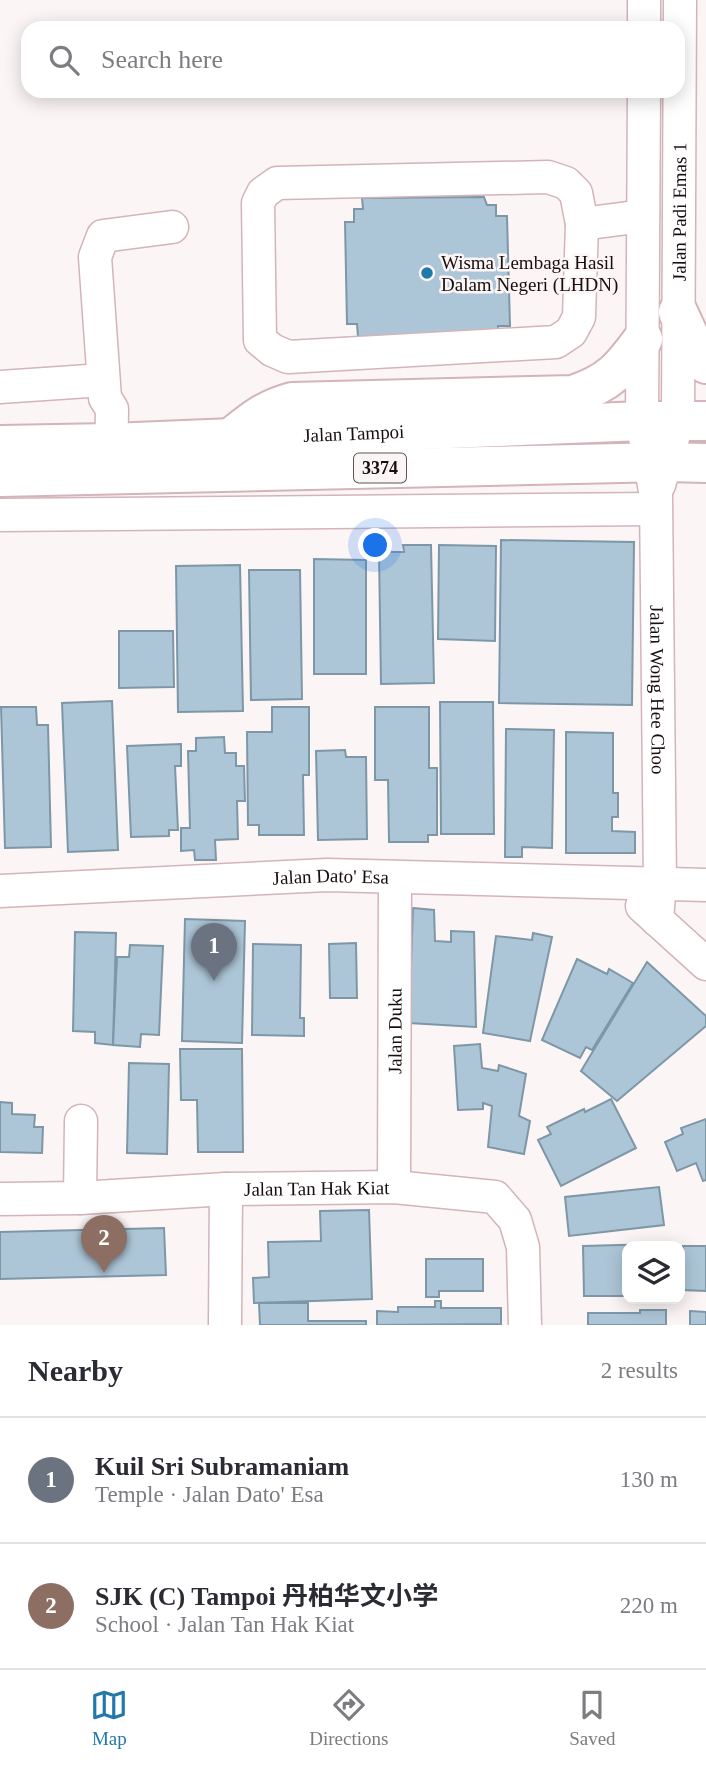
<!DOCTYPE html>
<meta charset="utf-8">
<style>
:root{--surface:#fff;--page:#f2f2f3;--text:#2b2b33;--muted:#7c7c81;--line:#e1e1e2;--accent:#2079a8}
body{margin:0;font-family:"Times New Roman","Noto Sans SC",serif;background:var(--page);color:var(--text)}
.controls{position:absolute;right:21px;bottom:21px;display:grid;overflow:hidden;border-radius:14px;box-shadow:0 4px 18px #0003}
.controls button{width:63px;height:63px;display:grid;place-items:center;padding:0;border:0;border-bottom:2px solid var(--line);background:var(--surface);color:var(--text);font:35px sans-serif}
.you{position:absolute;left:376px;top:546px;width:24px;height:24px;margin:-18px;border:5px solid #fff;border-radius:50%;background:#1a73e8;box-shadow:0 0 0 10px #1a73e833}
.badge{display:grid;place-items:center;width:46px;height:46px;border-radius:50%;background:var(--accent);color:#fff;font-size:23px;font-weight:700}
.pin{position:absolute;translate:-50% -58px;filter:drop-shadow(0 2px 4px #0008)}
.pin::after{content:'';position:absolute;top:37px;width:24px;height:21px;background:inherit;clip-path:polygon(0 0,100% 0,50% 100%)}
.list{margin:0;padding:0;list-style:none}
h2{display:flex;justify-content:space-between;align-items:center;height:91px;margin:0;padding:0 28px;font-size:30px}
h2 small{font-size:23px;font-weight:400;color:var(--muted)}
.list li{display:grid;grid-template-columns:46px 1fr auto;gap:21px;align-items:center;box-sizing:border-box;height:126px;padding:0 28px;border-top:2px solid var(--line)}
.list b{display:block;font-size:26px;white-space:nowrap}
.list p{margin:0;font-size:23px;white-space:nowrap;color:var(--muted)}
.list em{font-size:23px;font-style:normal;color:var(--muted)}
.icon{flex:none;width:38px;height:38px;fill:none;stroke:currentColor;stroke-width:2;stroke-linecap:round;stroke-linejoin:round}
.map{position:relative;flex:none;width:706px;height:1325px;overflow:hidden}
.search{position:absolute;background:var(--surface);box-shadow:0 4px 18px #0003;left:21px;right:21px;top:21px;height:77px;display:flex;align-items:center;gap:18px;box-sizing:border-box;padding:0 24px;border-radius:21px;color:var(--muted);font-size:26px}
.sheet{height:343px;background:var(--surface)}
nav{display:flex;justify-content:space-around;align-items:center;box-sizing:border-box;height:98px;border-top:2px solid var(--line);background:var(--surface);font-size:19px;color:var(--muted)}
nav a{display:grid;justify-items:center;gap:4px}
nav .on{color:var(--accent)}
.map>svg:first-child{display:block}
.building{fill:#adc6d7;stroke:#7e97a7;stroke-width:2}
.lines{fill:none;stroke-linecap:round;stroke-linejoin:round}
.minor-casing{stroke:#d3b4b9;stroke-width:35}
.major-casing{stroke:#d3b4b9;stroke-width:42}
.minor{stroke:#fff;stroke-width:32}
.major{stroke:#fff;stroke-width:38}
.poi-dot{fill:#2079a8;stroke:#fcf5f6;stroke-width:2.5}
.labels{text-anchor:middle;stroke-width:5;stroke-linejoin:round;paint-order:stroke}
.shield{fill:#fcf5f6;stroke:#5c5354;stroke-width:2}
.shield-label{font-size:18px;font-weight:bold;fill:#180d0f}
.street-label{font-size:19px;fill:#180d0f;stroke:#fcf5f6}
.poi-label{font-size:19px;fill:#180d0f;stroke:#fcf5f6;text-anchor:start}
</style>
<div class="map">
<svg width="706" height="1325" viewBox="0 0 706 1325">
<rect width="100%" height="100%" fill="#fcf5f6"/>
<g class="building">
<polygon points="484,197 487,205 496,205 496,216 507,216 510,326 498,326 498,337 370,347 370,336 358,337 357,324 347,324 345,222 354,222 354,209 363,209 362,198"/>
<polygon points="501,540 634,542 632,705 499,703"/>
<polygon points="403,545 431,545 434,683 381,684 379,552 404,552"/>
<polygon points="439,545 496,546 495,641 438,639"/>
<polygon points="314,559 366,560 366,674 314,674"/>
<polygon points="240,565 243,711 178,712 176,566"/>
<polygon points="249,570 300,570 302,699 251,700"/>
<polygon points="119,631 173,631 174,687 119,688"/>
<polygon points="112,701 118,850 68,852 62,703"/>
<polygon points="440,702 493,702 494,834 441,834"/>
<polygon points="1,707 36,707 37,725 48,725 51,847 5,848"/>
<polygon points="272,707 309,707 309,775 303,775 304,835 259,835 259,825 248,825 247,732 272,732"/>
<polygon points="375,707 429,707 429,768 437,768 437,835 428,835 428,842 389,842 388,780 375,780"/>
<polygon points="506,729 554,730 552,848 522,847 522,857 505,857"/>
<polygon points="566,732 613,733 613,793 618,793 618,817 612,817 612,831 635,832 635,853 566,853"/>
<polygon points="224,737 225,753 236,753 236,766 244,766 245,801 237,801 238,839 215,840 216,860 195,860 194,850 181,851 181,828 190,828 188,751 196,751 196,738"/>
<polygon points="181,744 181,766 175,766 178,830 169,830 169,836 131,837 127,746"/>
<polygon points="345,750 346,757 366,757 367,839 318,840 316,751"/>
<polygon points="413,908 434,910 435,941 451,942 451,931 474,932 476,1027 409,1023"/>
<polygon points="185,919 245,921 242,1043 182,1041"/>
<polygon points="75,932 116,933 113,1045 95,1043 95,1032 73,1031"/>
<polygon points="533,933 552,937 530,1041 483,1033 496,936 532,940"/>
<polygon points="356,943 357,998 330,998 329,944"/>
<polygon points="253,944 301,945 300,1018 304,1018 304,1036 252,1035"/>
<polygon points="130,945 163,946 159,1035 141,1034 140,1047 113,1045 117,957 129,957"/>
<polygon points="577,959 607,974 609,969 633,983 592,1050 586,1047 580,1058 542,1040"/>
<polygon points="647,962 706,1016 706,1026 617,1101 581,1071"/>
<polygon points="480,1044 482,1068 498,1071 499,1065 526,1074 519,1116 530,1121 524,1154 488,1147 492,1106 483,1103 483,1109 458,1110 454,1046"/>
<polygon points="180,1049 242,1049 243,1152 198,1152 197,1100 181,1100"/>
<polygon points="129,1063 169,1064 167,1154 127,1153"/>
<polygon points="611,1099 636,1148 561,1186 538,1140 551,1134 547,1127 584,1109 585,1112"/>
<polygon points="0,1102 12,1103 12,1114 35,1115 34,1127 43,1127 42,1153 0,1152"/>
<polygon points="706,1119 706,1180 703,1181 696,1163 677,1171 665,1142 683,1134 681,1128"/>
<polygon points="659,1187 664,1225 569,1236 565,1197"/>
<polygon points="369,1210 372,1299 254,1303 253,1278 269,1277 268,1242 321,1241 320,1211"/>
<polygon points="164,1228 166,1275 0,1279 0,1232"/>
<polygon points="658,1244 658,1246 627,1246 627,1296 584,1296 583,1246"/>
<polygon points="683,1246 706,1246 706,1291 682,1290"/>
<polygon points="426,1259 483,1259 483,1291 439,1291 439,1297 426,1297"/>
<polygon points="435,1301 441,1301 441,1308 501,1308 501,1324 377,1325 377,1311 398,1312 398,1307 435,1307"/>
<polygon points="259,1303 308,1303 308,1321 366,1321 366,1325 260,1325"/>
<polygon points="640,1310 666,1310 666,1325 588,1325 588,1313 640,1313"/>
<polygon points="690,1311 706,1312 706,1325 690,1325"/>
</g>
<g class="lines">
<g class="minor-casing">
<g id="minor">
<polyline points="644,28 644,0"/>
<path id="s1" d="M644 91 642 421 656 496 660 883 657 920"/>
<polygon points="548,177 566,183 576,193 582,224 579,317 571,332 556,342 288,357 272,350 260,340 258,203 263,193 277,183"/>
<polyline points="582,224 643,216"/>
<polyline points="0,387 103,380"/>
<polyline points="111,466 112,409 105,398 95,257 103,236 172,227"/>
<path id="s2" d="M659 485 678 421 680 0"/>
<polyline points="0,515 655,509"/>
<path id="s3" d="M0 891 327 875 706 885"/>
<polyline points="642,906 706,964"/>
<path id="s4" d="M394 1187 395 877"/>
<polyline points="80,1198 81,1121"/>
<path id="s5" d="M0 1199 80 1198 226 1189 394 1187 495 1197 515 1220 523 1247 525 1325"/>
<polyline points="225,1325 226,1189"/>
</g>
</g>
<g class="major-casing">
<g id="major">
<polyline points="678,312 697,353 706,364"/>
<path d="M232 437C253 420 266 409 292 402L573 395C610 383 621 369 643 339"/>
<path id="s6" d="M0 445 111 443 642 421H706"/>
<polyline points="0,477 666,462 706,463"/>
</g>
</g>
<use href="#minor" class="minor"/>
<use href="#major" class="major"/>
</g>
<circle class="poi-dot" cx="427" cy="273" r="7"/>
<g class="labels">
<rect class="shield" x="354" y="453.5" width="52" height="29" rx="5"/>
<g class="shield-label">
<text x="380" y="474">3374</text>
</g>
<g class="street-label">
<text dy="7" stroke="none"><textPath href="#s2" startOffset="276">Jalan Padi Emas 1</textPath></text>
<text dy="7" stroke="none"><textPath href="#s6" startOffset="354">Jalan Tampoi</textPath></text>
<text dy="7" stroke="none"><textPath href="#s1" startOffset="600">Jalan Wong Hee Choo</textPath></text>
<text dy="7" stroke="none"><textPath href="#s3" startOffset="331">Jalan Dato' Esa</textPath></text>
<text dy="7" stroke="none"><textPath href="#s4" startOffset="156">Jalan Duku</textPath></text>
<text dy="7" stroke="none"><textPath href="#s5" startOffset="317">Jalan Tan Hak Kiat</textPath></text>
</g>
<g class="poi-label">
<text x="441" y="269">Wisma Lembaga Hasil<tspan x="441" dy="22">Dalam Negeri (LHDN)</tspan></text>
</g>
</g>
</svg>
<div class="controls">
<button><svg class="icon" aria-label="layers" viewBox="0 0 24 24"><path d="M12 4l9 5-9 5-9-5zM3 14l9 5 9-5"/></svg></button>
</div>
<div class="you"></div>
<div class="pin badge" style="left:214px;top:981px;background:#6b7280">1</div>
<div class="pin badge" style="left:104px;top:1273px;background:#8d6e63">2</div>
<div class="search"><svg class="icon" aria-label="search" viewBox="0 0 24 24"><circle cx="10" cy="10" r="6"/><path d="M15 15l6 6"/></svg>Search here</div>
</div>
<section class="sheet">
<h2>Nearby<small>2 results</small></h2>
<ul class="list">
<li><span class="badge" style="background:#6b7280">1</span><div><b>Kuil Sri Subramaniam</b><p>Temple · Jalan Dato' Esa</p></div><em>130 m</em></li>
<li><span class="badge" style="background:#8d6e63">2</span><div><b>SJK (C) Tampoi 丹柏华文小学</b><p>School · Jalan Tan Hak Kiat</p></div><em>220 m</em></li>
</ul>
</section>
<nav>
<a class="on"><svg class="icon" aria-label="map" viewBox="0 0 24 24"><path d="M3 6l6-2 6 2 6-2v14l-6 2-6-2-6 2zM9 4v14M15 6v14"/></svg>Map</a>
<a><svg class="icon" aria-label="directions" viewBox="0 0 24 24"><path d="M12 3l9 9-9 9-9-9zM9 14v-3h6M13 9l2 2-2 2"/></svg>Directions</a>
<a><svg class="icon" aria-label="saved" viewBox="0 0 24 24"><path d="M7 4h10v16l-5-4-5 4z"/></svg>Saved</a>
</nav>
